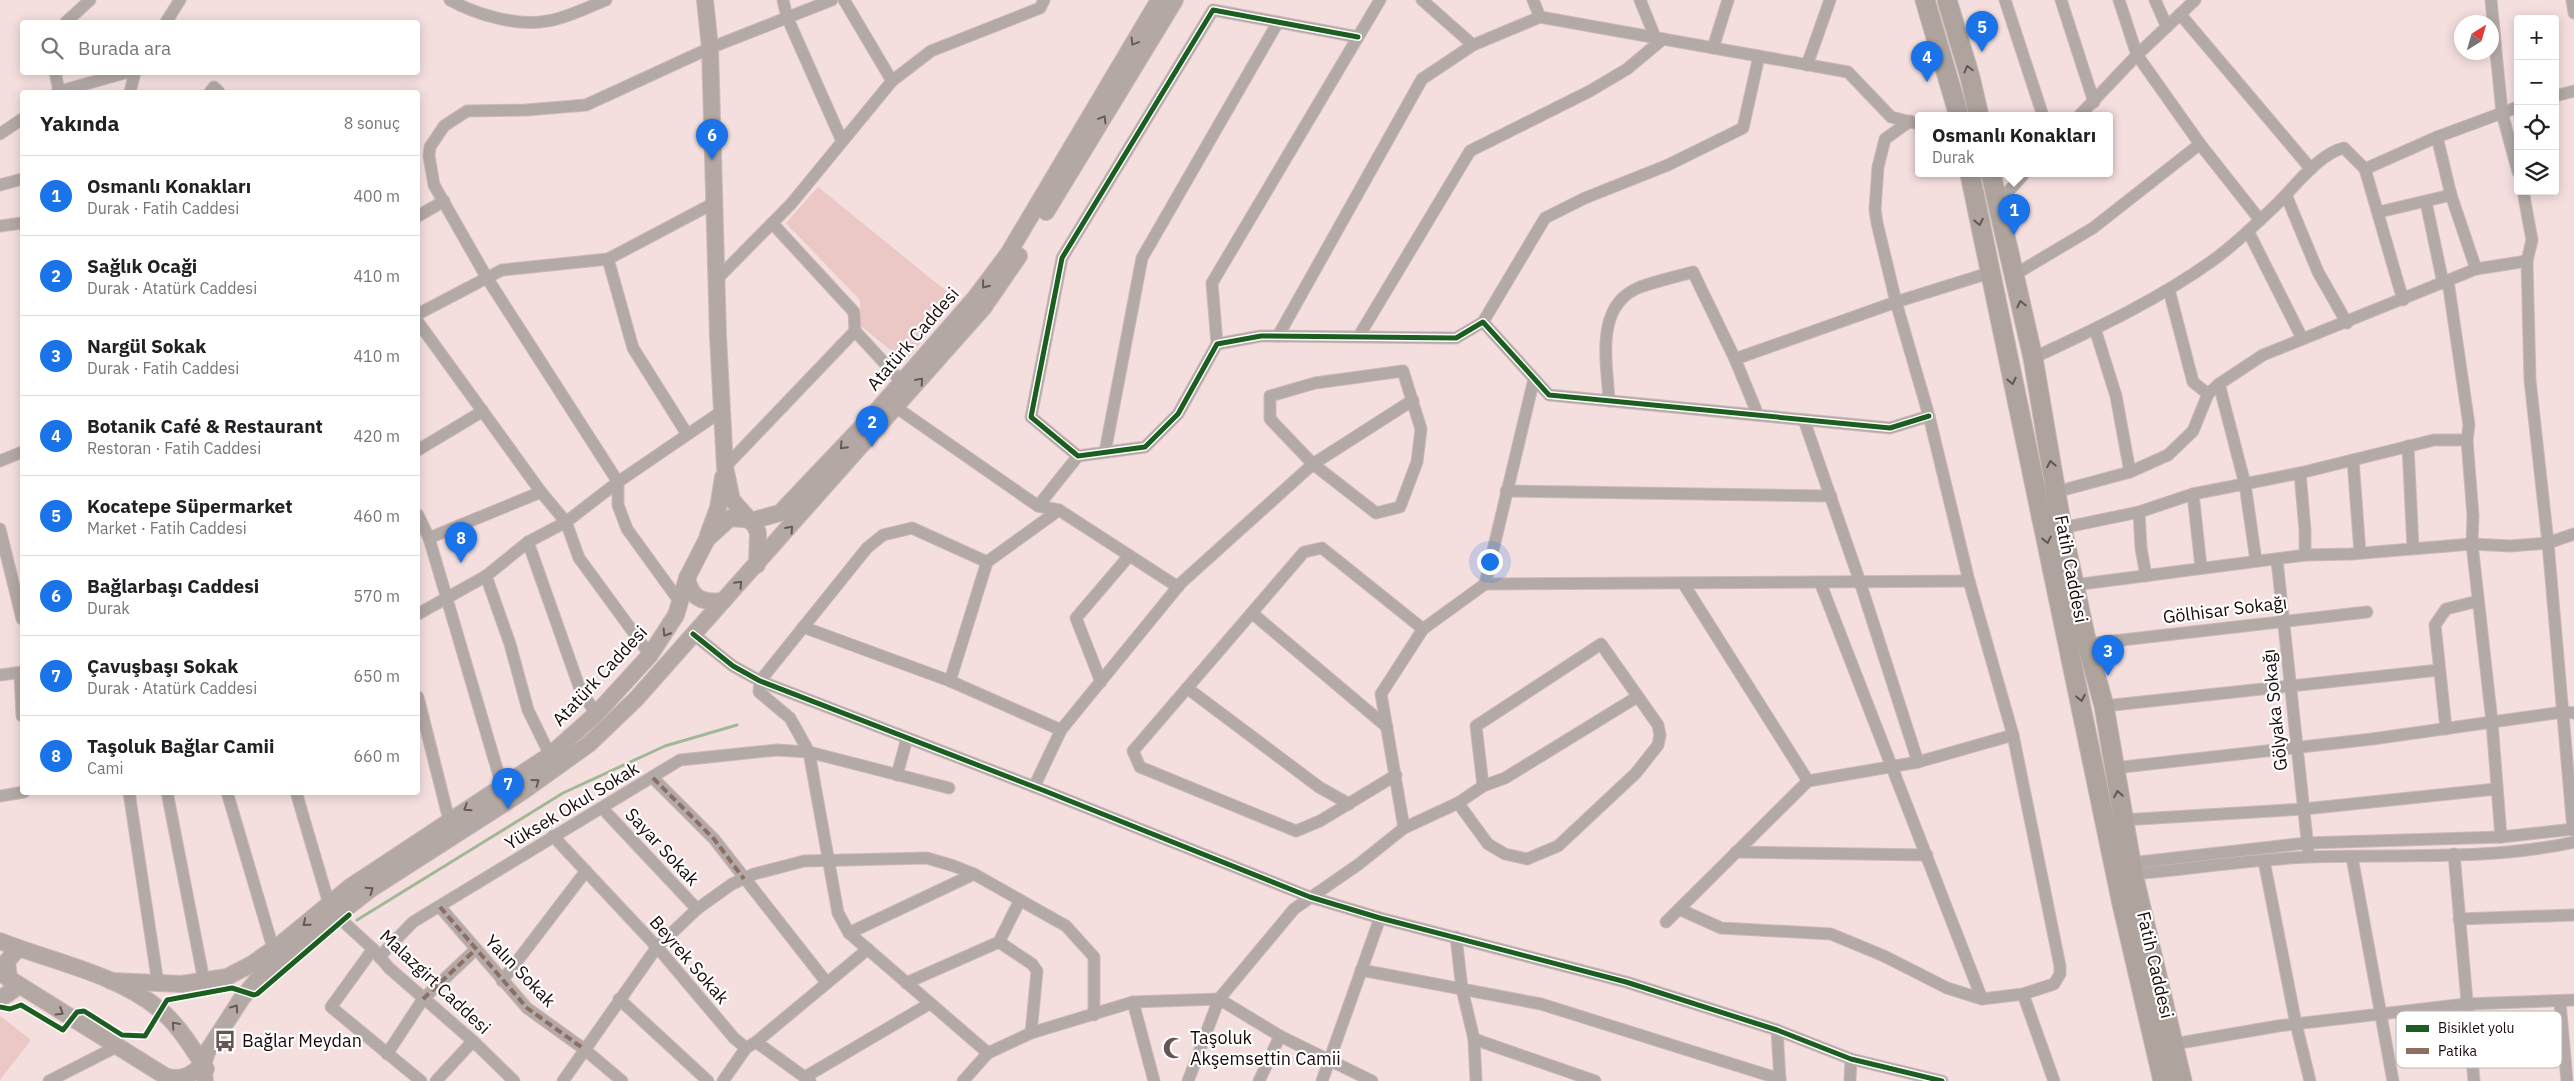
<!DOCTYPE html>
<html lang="tr">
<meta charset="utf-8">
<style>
:root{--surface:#fff;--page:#f6f6f6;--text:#202124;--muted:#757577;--line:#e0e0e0;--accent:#1a73e8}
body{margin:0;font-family:"IBM Plex Sans",sans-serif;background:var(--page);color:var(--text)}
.controls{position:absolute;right:15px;top:15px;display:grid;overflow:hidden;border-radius:5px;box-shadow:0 2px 12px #0003}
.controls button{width:45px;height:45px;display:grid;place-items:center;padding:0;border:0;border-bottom:1px solid var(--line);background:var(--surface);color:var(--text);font:25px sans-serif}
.compass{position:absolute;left:2454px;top:15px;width:45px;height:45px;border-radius:50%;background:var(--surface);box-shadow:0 2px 12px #0003;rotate:37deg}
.you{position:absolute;left:1489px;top:561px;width:18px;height:18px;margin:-12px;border:4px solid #fff;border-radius:50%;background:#1a73e8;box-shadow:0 0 0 8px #1a73e833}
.badge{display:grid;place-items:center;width:32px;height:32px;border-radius:50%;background:var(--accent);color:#fff;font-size:16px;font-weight:700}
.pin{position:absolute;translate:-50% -41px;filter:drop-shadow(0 1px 2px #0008)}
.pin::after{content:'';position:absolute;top:26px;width:18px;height:15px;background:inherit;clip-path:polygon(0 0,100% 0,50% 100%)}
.popup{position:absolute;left:1915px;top:112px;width:198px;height:65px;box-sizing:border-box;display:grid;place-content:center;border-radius:5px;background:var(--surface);filter:drop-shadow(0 1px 4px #0005);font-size:16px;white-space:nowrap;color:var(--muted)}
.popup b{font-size:19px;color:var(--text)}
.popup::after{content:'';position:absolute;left:50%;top:100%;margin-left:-10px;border:10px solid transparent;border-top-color:var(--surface)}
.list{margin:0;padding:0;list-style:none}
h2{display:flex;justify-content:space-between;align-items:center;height:65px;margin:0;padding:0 20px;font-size:21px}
h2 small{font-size:16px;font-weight:400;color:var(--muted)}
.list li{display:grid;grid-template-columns:32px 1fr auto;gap:15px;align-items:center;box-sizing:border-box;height:80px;padding:0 20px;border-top:1px solid var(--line)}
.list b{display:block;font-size:19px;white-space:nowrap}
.list p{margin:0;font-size:16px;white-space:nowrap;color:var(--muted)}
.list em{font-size:16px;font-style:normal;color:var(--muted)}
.icon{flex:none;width:28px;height:28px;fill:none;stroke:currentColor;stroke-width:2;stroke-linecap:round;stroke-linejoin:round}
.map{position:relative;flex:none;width:2574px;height:1081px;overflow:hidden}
.search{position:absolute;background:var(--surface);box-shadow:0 2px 12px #0003;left:20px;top:20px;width:400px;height:55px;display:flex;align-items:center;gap:12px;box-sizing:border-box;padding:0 18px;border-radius:5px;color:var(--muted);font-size:19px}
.panel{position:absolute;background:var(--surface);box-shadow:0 2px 12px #0003;left:20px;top:90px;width:400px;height:705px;border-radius:5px}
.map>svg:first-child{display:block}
.green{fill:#ebc7c5}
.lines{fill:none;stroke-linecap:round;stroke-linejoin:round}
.stream{stroke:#a1b897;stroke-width:3}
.street-casing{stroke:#cbbab9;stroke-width:13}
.secondary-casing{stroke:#cbbab9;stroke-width:18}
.primary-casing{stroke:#cbbab9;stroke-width:21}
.street{stroke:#b3a9a6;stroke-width:11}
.secondary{stroke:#b4a8a4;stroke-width:16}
.primary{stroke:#aea39d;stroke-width:19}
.quiet{stroke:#8d6e63;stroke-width:4;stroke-dasharray:8 4;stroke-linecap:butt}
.cycleway-casing{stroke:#fff;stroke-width:8}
.cycleway{stroke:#1b5e20;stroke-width:5}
.oneway{stroke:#675957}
.oneway2{stroke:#645654}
.labels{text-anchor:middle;stroke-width:4.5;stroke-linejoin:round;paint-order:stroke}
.street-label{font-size:18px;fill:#1a0a0a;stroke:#fff}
.poi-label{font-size:18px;fill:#1a0a0a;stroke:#fff;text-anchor:start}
.key{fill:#fff;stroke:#bab6b6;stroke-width:1}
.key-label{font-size:14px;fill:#1a0a0a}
</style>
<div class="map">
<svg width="2574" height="1081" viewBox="0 0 2574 1081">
<rect width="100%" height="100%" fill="#f4dfde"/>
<g class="green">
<polygon points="818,187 956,299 905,362 861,326 860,300 786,223"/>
<polygon points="0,1016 31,1040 0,1080"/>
</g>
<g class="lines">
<polyline class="stream" points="357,920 563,793 665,746 737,725"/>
<g class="street-casing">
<g id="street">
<path d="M450 0C475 14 518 27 547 21 567 18 588 7 606 0"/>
<polyline points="783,0 787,17 842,141"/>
<polyline points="844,0 892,81"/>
<polyline points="1422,0 1473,45 1540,17 1848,72 1891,117 1919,124"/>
<polyline points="1533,0 1540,17"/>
<polyline points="1640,0 1655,37"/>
<polyline points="2005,0 2043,116"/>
<polyline points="2061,0 2094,102"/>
<polyline points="2119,0 2137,55 2200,144 2260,220"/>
<polyline points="2155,0 2167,27"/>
<polyline points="2491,0 2502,113 2518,172"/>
<polyline points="2572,0 2574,13"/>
<polyline points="2180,14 2311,169"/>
<polyline points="66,22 90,0"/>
<polyline points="166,22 180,0"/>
<polyline points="1358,37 1213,10 1062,258 1031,417 1078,456 1145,447 1178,414 1217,344 1261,336 1456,338 1483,322 1549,395 1890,428 1929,416"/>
<polyline points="1713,48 1728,0"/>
<polyline points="1807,65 1830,0"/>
<polyline points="55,72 59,91"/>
<polyline points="57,92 128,72"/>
<polyline points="130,92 135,72"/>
<polyline points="210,92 214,87 219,92"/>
<polyline points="2555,96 2574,91"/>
<polyline points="2079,116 2137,55 2195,0"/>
<polyline points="0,134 22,119"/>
<polyline points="2437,137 2451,195 2476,269"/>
<polyline points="2365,169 2403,300"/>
<polyline points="0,185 22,179"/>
<polyline points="2523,191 2532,240 2527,261 2530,380 2548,543 2573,830"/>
<polyline points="2286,195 2318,272 2347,323"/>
<polyline points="2426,202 2443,283"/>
<polyline points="1997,204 2024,174"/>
<polyline points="2379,212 2451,195"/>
<polyline points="418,216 444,201"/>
<polyline points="772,223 854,312 855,331 902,382"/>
<polyline points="0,226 22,223"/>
<polyline points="2248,231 2302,338"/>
<polyline points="608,259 633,348 687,434"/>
<polyline points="2014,275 2093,228 2200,144"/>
<polyline points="716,280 791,204 892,81 931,51 1040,8 1044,0"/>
<polyline points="2448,281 2469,425 2467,440"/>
<polyline points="2169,290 2193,382 2208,394"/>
<polyline points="418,314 502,270 608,259 714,203"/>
<polyline points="418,322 541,492 566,522 579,558 650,655"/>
<polyline points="1483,322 1545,218 1585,198 1668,165 1743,128 1759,56"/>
<polyline points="2095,329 2116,396 2130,472"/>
<polyline points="1278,336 1422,79 1473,45"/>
<polyline points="1359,336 1470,151 1590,91 1627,69 1663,39"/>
<polyline points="1217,344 1212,283 1380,0"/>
<path d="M2033 358C2095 329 2156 301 2212 261 2236 244 2257 223 2278 203 2295 186 2320 153 2344 148L2365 169 2437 137 2518 107"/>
<polyline points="1735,359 1896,302 1989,273"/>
<polygon points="1403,371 1421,429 1417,462 1400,507 1376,513 1313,464 1270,419 1270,396 1315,383"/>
<polyline points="2219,384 2245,484 2256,561"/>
<path d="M1609 401C1607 362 1594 305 1640 287 1657 281 1675 277 1693 272L1735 359 1758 415"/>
<polyline points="897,408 1038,506 1059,510 1178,587"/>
<polyline points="1804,420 1860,582 1918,762"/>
<polyline points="2408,446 2413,548"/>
<polyline points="418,450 483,411"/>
<polyline points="1105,452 1142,258 1278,22"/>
<polyline points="2353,460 2360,553"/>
<polyline points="0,461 22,452"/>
<polyline points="725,467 855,331"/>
<polyline points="2300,473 2305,530 2305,555"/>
<polyline points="1506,491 1831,496"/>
<polyline points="2056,492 2130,472 2168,455 2193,431 2208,394 2219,384 2263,355 2476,269 2527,261"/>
<polyline points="2193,494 2201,567"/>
<polyline points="1038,506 1078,456"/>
<polyline points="2139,512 2141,548 2146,576"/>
<polyline points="418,515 429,538 502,786"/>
<polyline points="2062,528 2139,512 2193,494 2300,473 2434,440 2467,440 2473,516 2472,544 2492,722 2563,712 2574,713"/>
<polyline points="0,529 22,619"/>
<polyline points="429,538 541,492"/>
<polyline points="528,542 580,689 596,714"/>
<polyline points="2277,560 2308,849"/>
<polyline points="987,562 912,528 883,535 867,548 760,681 759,692 790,718 809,752 838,913 849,933 988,1053"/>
<polyline points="486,576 510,644 528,710 550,755"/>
<polyline points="1820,582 1982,999"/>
<polyline points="1683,583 1808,781 1918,762 2013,735"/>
<polyline points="1485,584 1969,581"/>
<polyline points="2074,585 2305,555 2351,554 2472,544 2510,546 2548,543 2574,534"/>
<polyline points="680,602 627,529 618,505 618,482 487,278 434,185 429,156 430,147 444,126 467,111 526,110 586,105 710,48 832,0"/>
<polyline points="1252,613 1387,727"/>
<polyline points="418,614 486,576 528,542 566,522 618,482 722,411"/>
<polyline points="803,627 950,681 1061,730"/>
<polyline points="693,634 733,666 760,681 1045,791 1310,897 1380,918 1626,982 1777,1030 1851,1059 1942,1081"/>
<polyline points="2087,644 2367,612"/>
<polyline points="20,673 22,716"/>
<polyline points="0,675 22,672"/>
<polyline points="950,681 987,562 1059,510"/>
<polyline points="1101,682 1076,618 1129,556"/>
<polyline points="1187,688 1319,787 1349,804"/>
<polyline points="418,697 449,820"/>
<polyline points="2104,706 2439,670"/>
<polyline points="2446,729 2435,625 2446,609 2478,601"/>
<polyline points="2114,768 2372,739 2492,722 2501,837"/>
<polyline points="897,775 907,738"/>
<polyline points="1396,775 1320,821 1296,831 1140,767 1133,751 1304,552 1322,548 1423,629"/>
<polyline points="653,778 714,839 827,983"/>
<polyline points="1034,787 1061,730 1181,583 1313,464 1413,400"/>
<polyline points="129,792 158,984"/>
<polyline points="167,792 204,981"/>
<polyline points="227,792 273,948"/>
<polyline points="296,792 329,904 336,915 373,949 389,968 473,1041 514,1081"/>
<polyline points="0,796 24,792"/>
<polyline points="1458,803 1488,844 1505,854 1527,859 1558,846 1636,773 1658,745 1660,735 1658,725 1601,644 1476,726 1483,786"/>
<polyline points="603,809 697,909"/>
<polyline points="2122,820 2304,809 2496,789"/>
<polyline points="1404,828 1381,694 1423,629 1485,584 1534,379"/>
<polyline points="553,836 657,947 734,1038 746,1048 756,1042 810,1081"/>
<polyline points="1736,852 1927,855"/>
<polyline points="2454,854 2474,1081"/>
<polyline points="2352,857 2393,1081"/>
<polyline points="2264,861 2296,1024 2310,1081"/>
<polyline points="2131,863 2307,843 2501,837 2574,829"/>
<path d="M2133 874C2192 869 2251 859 2310 857 2397 854 2489 861 2574 842"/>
<polyline points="440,907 527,1008 584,1049 622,1081"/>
<polyline points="1679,909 1721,928 1831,934 1884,956 1947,988 1982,999 2023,994 2054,984 2060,974 2060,966 2013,735 1969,581 1929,416 1896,302 1877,223 1875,209 1878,167 1885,139 1910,121"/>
<polyline points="2459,919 2574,915"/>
<polyline points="1666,922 1808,781"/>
<polyline points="849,933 974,874"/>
<polyline points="1456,937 1462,989 1474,1039 1476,1081"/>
<polyline points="999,942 1032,964 1037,971 1031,1033"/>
<polyline points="373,949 331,1007 421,1081"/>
<polyline points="379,957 413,922 680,760 777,750 809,752 949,788"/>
<polyline points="1361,970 1541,1004 1780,1079"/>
<polyline points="502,981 586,871"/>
<polyline points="906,983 999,942 1020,900"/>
<polyline points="2023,994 2054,1081"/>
<polyline points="619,999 708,1081"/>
<polyline points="1133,1002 1154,1081"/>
<polyline points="2560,1002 2567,1081"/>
<polyline points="1777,1030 1780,1081"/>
<polyline points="1474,1039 1595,1081"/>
<polyline points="756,1042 868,949"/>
<polyline points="2174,1044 2278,1026 2466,1004 2574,1000"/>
<polyline points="387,1054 423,999 475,950"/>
<polyline points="805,1077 929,1004"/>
<polyline points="49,1081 116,1047"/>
<polyline points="436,1081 473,1041"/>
<polyline points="563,1081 657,947 697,909 732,884 754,874 804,861 927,858 954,866 974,874 1066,926 1094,957 1094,1015"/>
<polyline points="723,1081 746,1048"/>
<polyline points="963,1081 988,1053 1031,1033 1133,1002 1219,999 1280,1036 1372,1081"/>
<polyline points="1188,1081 1219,999 1294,909 1359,864 1404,828 1458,803 1483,786 1505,778 1637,697"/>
<polyline points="1259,1081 1280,1036"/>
<polyline points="1322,1081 1380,918"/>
<polyline points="1850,1081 1851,1059"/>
</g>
</g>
<g class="secondary-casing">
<g id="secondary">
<polyline points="705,0 710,48 718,336 725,467 732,500 755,526 758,533 757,565"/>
<polyline points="1046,212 1175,0"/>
<polyline points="708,535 718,508 723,477"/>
<path d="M687 578C691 599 703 603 723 601"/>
<path d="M0 941C50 961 117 974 159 1009 179 1025 192 1048 206 1069"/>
<polyline points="0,973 173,1081"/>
<polyline points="9,979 7,961 18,949"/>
<polyline points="111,981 182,984 227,977 252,964 282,943 350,887 550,755 596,714 650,655 676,615 687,578 707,539 730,518 754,520 780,513 874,414 975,298 1008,254 1159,0"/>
<polyline points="0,999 19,986"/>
<path d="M166 1077C184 1080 189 1076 203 1065"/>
<polyline points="205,1081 203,1065 207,1052 242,998 262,974 371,889 522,792 589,744 636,699 984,307 1019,256"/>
</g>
</g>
<g class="primary-casing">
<g id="primary">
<polyline points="1925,0 1959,116"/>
<polyline points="1947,0 1970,77 1979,116"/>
<polyline points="1970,174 2122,904 2163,1081"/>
<polyline points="1991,174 2033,358 2062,528 2087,644 2104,706 2133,874 2182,1081"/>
</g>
</g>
<use href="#street" class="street"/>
<use href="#secondary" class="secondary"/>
<use href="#primary" class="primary"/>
<g class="quiet">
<polyline points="653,778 714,839 744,879"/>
<polyline points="440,907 527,1008 584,1049"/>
<polyline points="423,999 475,950"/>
</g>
<g class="cycleway-casing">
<g id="cycleway">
<polyline points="1358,37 1213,10 1062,258 1031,417 1078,456 1145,447 1178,414 1217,344 1261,336 1456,338 1483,322 1549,395 1890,428 1929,416"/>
<polyline points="693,634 733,666 760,681 1045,791 1310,897 1380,918 1626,982 1777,1030 1851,1059 1942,1081"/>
<polyline points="0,1007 10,1009 21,1005 63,1030 77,1012 84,1011 122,1035 145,1036 167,1000 232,988 254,995 257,994 349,915"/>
</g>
</g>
<use href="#cycleway" class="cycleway"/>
</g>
<defs><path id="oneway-chevron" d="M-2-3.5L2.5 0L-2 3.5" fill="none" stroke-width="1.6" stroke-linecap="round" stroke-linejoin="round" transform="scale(1.25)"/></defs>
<g class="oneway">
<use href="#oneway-chevron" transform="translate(1134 42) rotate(121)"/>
<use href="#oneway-chevron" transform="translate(1103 119) rotate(-59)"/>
<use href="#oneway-chevron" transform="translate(985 285) rotate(128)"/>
<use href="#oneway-chevron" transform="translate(920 381) rotate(-49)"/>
<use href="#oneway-chevron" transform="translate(843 446) rotate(133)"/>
<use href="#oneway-chevron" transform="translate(790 529) rotate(-48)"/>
<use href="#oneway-chevron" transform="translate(739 584) rotate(-47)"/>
<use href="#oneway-chevron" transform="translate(666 633) rotate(122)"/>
<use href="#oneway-chevron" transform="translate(536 782) rotate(-36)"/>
<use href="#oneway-chevron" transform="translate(467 808) rotate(147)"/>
<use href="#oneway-chevron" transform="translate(370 890) rotate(-35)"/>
<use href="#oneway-chevron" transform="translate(306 923) rotate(141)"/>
<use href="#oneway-chevron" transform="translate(235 1008) rotate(-55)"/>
<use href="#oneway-chevron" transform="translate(60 1012) rotate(32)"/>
<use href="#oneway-chevron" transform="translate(175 1025) rotate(-131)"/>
</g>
<g class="oneway2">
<use href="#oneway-chevron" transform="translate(1968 69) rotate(-105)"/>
<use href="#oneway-chevron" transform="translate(1979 222) rotate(79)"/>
<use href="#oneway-chevron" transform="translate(2021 304) rotate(-103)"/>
<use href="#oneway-chevron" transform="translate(2012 381) rotate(78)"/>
<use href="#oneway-chevron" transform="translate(2051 464) rotate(-100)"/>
<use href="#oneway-chevron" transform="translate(2047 540) rotate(78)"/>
<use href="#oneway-chevron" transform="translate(2081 698) rotate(79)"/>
<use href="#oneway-chevron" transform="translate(2118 794) rotate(-99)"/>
</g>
<defs>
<g id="bus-bare" transform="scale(1.725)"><path d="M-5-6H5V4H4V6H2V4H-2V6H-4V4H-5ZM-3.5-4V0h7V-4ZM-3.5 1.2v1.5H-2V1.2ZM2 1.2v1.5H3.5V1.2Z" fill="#665554" stroke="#fff" stroke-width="2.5" paint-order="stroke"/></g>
<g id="mosque-bare" transform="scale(1.725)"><path d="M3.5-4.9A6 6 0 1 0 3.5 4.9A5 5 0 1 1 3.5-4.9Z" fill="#665554" stroke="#fff" stroke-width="2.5" paint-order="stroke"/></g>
</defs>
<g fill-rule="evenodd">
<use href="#bus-bare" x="225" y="1041"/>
<use href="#mosque-bare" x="1174" y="1048"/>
</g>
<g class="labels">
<g class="street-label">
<text transform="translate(913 339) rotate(-49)" y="6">Atatürk Caddesi</text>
<text transform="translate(2071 569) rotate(79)" y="6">Fatih Caddesi</text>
<text transform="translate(2225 610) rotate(-7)" y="6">Gölhisar Sokağı</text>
<text transform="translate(600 676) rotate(-47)" y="6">Atatürk Caddesi</text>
<text transform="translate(2275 710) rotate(-96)" y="6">Gölyaka Sokağı</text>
<text transform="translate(572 806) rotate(-31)" y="6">Yüksek Okul Sokak</text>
<text transform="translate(662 847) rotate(47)" y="6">Sayar Sokak</text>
<text transform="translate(689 960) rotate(49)" y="6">Beyrek Sokak</text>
<text transform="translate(2155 965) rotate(77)" y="6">Fatih Caddesi</text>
<text transform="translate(520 971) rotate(46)" y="6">Yalın Sokak</text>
<text transform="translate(435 982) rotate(43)" y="6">Malazgirt Caddesi</text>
</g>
<g class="poi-label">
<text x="1190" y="1044">Taşoluk<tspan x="1190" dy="21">Akşemsettin Camii</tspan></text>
<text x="242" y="1047">Bağlar Meydan</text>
</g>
</g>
<rect x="2396" y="1011" width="166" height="57" rx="8" class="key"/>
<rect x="2406" y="1025" width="23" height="7" fill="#1b5e20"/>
<rect x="2406" y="1048" width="23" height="6" fill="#8d6e63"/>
<g class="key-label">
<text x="2438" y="1033">Bisiklet yolu</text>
<text x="2438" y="1056">Patika</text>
</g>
</svg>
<div class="controls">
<button>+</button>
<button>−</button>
<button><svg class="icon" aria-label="locate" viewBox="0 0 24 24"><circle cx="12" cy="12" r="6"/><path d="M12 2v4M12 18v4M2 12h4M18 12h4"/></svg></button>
<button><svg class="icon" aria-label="layers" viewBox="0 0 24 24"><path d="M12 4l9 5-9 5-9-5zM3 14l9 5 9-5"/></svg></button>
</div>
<svg class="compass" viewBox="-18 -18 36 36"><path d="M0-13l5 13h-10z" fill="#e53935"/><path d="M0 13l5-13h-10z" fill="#757577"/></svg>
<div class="you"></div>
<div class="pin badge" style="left:2014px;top:235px">1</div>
<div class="popup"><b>Osmanlı Konakları</b>Durak</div>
<div class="pin badge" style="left:872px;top:447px">2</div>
<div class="pin badge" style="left:2108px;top:676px">3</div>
<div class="pin badge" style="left:1927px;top:82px">4</div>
<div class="pin badge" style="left:1982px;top:52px">5</div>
<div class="pin badge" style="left:712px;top:160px">6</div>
<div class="pin badge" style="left:508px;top:809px">7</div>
<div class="pin badge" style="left:461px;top:563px">8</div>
<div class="search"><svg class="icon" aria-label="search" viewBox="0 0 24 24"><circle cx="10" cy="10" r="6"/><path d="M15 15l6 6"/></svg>Burada ara</div>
<section class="panel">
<h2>Yakında<small>8 sonuç</small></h2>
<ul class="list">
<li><span class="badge">1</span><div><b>Osmanlı Konakları</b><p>Durak · Fatih Caddesi</p></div><em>400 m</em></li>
<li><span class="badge">2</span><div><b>Sağlık Ocaği</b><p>Durak · Atatürk Caddesi</p></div><em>410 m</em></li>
<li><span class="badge">3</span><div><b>Nargül Sokak</b><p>Durak · Fatih Caddesi</p></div><em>410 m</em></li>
<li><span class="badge">4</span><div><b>Botanik Café &amp; Restaurant</b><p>Restoran · Fatih Caddesi</p></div><em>420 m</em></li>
<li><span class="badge">5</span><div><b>Kocatepe Süpermarket</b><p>Market · Fatih Caddesi</p></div><em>460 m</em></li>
<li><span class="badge">6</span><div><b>Bağlarbaşı Caddesi</b><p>Durak</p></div><em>570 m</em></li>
<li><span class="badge">7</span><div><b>Çavuşbaşı Sokak</b><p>Durak · Atatürk Caddesi</p></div><em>650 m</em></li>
<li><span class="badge">8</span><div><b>Taşoluk Bağlar Camii</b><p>Cami</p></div><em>660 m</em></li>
</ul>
</section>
</div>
